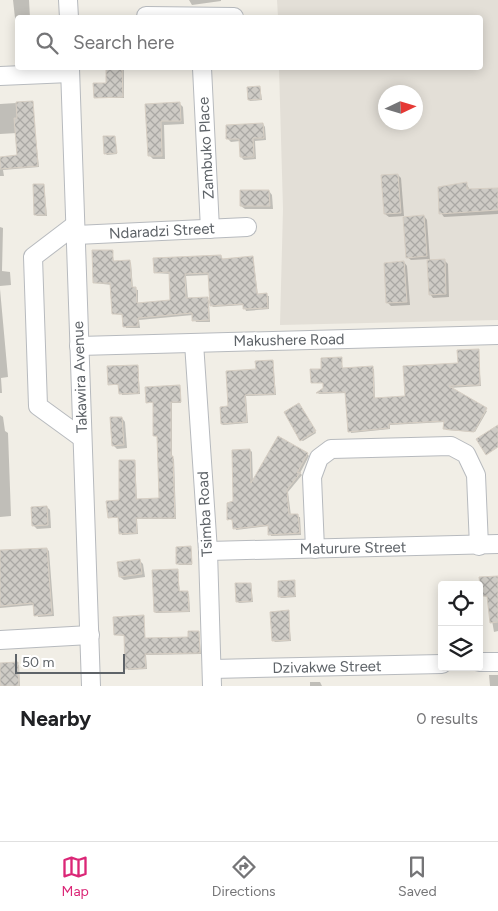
<!DOCTYPE html>
<style>
:root{--surface:#fff;--page:#f6f6f6;--text:#202124;--muted:#757577;--line:#e0e0e0;--accent:#db2777}
body{margin:0;font-family:Figtree,sans-serif;background:var(--page);color:var(--text)}
.controls{position:absolute;right:15px;bottom:15px;display:grid;overflow:hidden;border-radius:5px;box-shadow:0 2px 12px #0003}
.controls button{width:45px;height:45px;display:grid;place-items:center;padding:0;border:0;border-bottom:1px solid var(--line);background:var(--surface);color:var(--text);font:25px sans-serif}
.compass{position:absolute;left:378px;top:85px;width:45px;height:45px;border-radius:50%;background:var(--surface);box-shadow:0 2px 12px #0003;rotate:86deg}
.scale{position:absolute;left:15px;bottom:12px;width:110px;box-sizing:border-box;padding-left:5px;border:2px solid #5e6368;border-top:0;font-size:14px;line-height:18px;white-space:nowrap;color:#5e6368;-webkit-text-stroke:4px #fff;paint-order:stroke}
.list{margin:0;padding:0;list-style:none}
h2{display:flex;justify-content:space-between;align-items:center;height:65px;margin:0;padding:0 20px;font-size:21px}
h2 small{font-size:16px;font-weight:400;color:var(--muted)}
.icon{flex:none;width:28px;height:28px;fill:none;stroke:currentColor;stroke-width:2;stroke-linecap:round;stroke-linejoin:round}
.map{position:relative;flex:none;width:498px;height:686px;overflow:hidden}
.search{position:absolute;background:var(--surface);box-shadow:0 2px 12px #0003;left:15px;right:15px;top:15px;height:55px;display:flex;align-items:center;gap:12px;box-sizing:border-box;padding:0 18px;border-radius:5px;color:var(--muted);font-size:19px}
.sheet{height:155px;background:var(--surface)}
nav{display:flex;justify-content:space-around;align-items:center;box-sizing:border-box;height:70px;border-top:1px solid var(--line);background:var(--surface);font-size:14px;color:var(--muted)}
nav a{display:grid;justify-items:center;gap:2px}
nav .on{color:var(--accent)}
.map>svg:first-child{display:block}
.education{fill:#e3dfd7;fill-rule:evenodd}
.shadow{fill:#0003;fill-rule:evenodd}
.building{fill:url(#building-cross-hatch);stroke:#d7cfc4}
.lines{fill:none;stroke-linecap:round;stroke-linejoin:round}
.minor-casing{stroke:#b7babe;stroke-width:20}
.minor{stroke:#fff;stroke-width:18}
.labels{text-anchor:middle;stroke-width:5;stroke-linejoin:round;paint-order:stroke}
.street-label{font-size:15px;fill:#5e6368;stroke:#fff}
</style>
<div class="map">
<svg width="498" height="686" viewBox="0 0 498 686">
<defs>
<pattern id="building-cross-hatch" width="8" height="8" patternUnits="userSpaceOnUse" patternTransform="scale(1.25)"><rect width="8" height="8" fill="#cecbc5"/><path d="M0 0l8 8M0 8l8-8" fill="none" stroke="#aaa8a4"/></pattern>
</defs>
<rect width="100%" height="100%" fill="#f1eee6"/>
<path class="education" d="M277 0H498V320L280 325 283 209 279 68H480V18L278 17ZM386 92H416V122H386Z"/>
<g class="shadow">
<polygon points="13,0 29,0 30,18 18,18 18,45"/>
<polygon points="189,0 221,0 221,1 192,5"/>
<polygon points="107,68 124,68 124,98 95,98 108,84"/>
<polygon points="260,87 262,100 250,101 249,100"/>
<polygon points="32,102 39,167 3,170 4,176 0,176 0,158 19,157 17,133 0,134 0,104"/>
<polygon points="179,103 183,107 184,124 164,125 165,159 153,159 149,155 146,105"/>
<polygon points="263,124 265,127 266,140 255,141 256,159 244,160 241,157 240,141 231,142 228,139"/>
<polygon points="115,137 117,154 107,155 105,153"/>
<polygon points="398,175 401,178 404,216 389,217 385,214"/>
<polygon points="466,183 470,190 498,189 498,214 444,217 441,213"/>
<polygon points="44,185 47,216 37,216 36,215"/>
<polygon points="269,191 272,195 273,209 245,209 241,206"/>
<polygon points="424,216 427,220 430,261 444,260 448,264 449,297 433,298 430,294 429,259 411,260 407,257"/>
<polygon points="0,222 0,227 3,228 2,271 10,272 11,285 0,286"/>
<path d="M112 251 114 262 129 261 131 263 133 289 138 290V304L171 301 170 274 155 273 221 256 223 260 253 257 258 295 269 296V309L246 311 244 305 213 307 209 303 210 322H196L193 315 139 320 140 328H126L124 315 113 314 112 285 94 283ZM209 275 211 302 207 299H188L186 276Z"/>
<polygon points="404,262 407,266 410,305 391,306 388,303"/>
<polygon points="0,289 8,377 1,378 2,393 0,393"/>
<polygon points="478,350 481,386 449,388 487,411 475,432 446,430 445,422 390,425 390,429 351,433 347,393 318,394 324,389 324,383 312,382 322,370 341,359 343,369 374,369 375,399 407,397"/>
<polygon points="273,361 276,395 246,396 248,423 223,425 222,424 229,408 257,370"/>
<polygon points="138,366 140,394 122,395 120,385 109,384"/>
<polygon points="180,387 181,403 172,403 172,458 174,459 176,519 137,519 138,534 122,535 120,518 109,517 120,501 135,461 137,500 160,499 158,437 154,436 154,403 147,402"/>
<polygon points="300,406 316,433 303,441 301,440"/>
<polygon points="0,415 3,417 5,431 8,433 11,516 0,517"/>
<polygon points="122,418 125,422 127,448 117,449 113,445"/>
<polygon points="250,450 252,452 253,484 307,454 309,456 300,473 302,475 288,492 291,516 300,517 301,535 271,536 269,526 236,530 234,521 228,519"/>
<polygon points="47,507 50,510 51,528 37,529 33,525"/>
<polygon points="191,548 192,565 179,565 178,564"/>
<polygon points="47,549 49,551 54,616 38,617 34,605 0,608 0,550"/>
<polygon points="139,560 143,564 145,577 124,580 120,577"/>
<polygon points="177,570 180,592 189,594 190,612 156,613 155,612"/>
<polygon points="498,577 498,631 494,632 488,597 482,596"/>
<polygon points="294,581 296,597 281,598 280,597"/>
<polygon points="251,584 253,602 239,603 237,601"/>
<polygon points="288,612 291,641 275,642 273,640"/>
<polygon points="143,617 145,639 190,638 199,632 201,654 146,655 147,669 128,670 125,636 115,635"/>
<polygon points="0,664 19,665 20,686 0,686"/>
<polygon points="489,675 498,675 498,686 490,686"/>
<polygon points="310,682 320,682 322,686 310,686"/>
</g>
<g class="building">
<polygon points="106,68 122,68 123,97 94,98 93,83 106,83"/>
<polygon points="260,86 261,99 248,100 247,87"/>
<polygon points="33,101 38,166 0,169 0,157 17,155 14,118 17,118 16,102"/>
<polygon points="180,102 181,121 161,121 162,156 148,156 145,104"/>
<polygon points="263,123 264,138 253,138 254,157 240,157 239,139 226,139 226,125"/>
<polygon points="103,136 115,136 117,153 104,154"/>
<polygon points="398,174 401,213 384,214 381,175"/>
<polygon points="467,182 467,189 498,188 498,210 439,214 438,187"/>
<polygon points="33,184 44,184 46,215 34,215"/>
<polygon points="240,190 269,190 270,206 240,206"/>
<polygon points="424,215 427,256 406,258 403,217"/>
<polygon points="92,250 113,250 113,261 130,260 132,287 136,287 137,303 170,300 169,272 154,273 153,258 221,255 222,259 253,256 257,294 267,293 268,308 243,309 243,304 210,306 208,273 185,274 186,298 208,297 209,320 192,321 192,313 138,318 138,326 123,327 122,314 112,314 110,283 93,283"/>
<polygon points="445,259 446,294 429,295 427,260"/>
<polygon points="404,261 407,302 386,303 384,263"/>
<polygon points="479,349 480,385 449,386 487,408 474,432 443,429 444,421 389,424 389,428 348,432 345,392 316,393 323,388 323,383 311,383 310,369 321,369 321,358 342,357 342,368 373,366 374,398 405,396 403,366 458,363 457,350"/>
<polygon points="273,360 275,394 245,395 247,422 221,424 220,407 228,406 226,371 256,369 255,361"/>
<polygon points="138,365 139,393 119,394 118,384 108,385 107,366"/>
<polygon points="180,385 181,402 171,402 171,456 173,456 175,518 136,518 137,533 119,534 118,517 108,518 106,501 119,500 119,460 135,460 136,499 159,498 157,436 153,436 153,402 146,403 145,387"/>
<polygon points="299,403 316,431 300,441 284,412"/>
<polygon points="110,417 122,417 124,445 112,446"/>
<polygon points="498,425 498,447 486,455 476,439"/>
<polygon points="278,436 308,453 297,473 301,472 287,490 289,514 298,514 300,533 268,535 268,525 233,529 232,519 227,520 227,503 233,501 232,450 250,449 251,483"/>
<polygon points="47,506 48,525 32,526 31,507"/>
<polygon points="191,546 192,564 176,564 176,547"/>
<polygon points="47,548 52,614 34,616 33,603 0,606 0,550"/>
<polygon points="140,559 142,574 119,577 117,562"/>
<polygon points="178,569 179,591 188,591 189,611 154,612 152,570"/>
<polygon points="498,576 498,622 490,623 487,596 481,596 479,577"/>
<polygon points="295,580 295,596 278,597 278,581"/>
<polygon points="235,583 251,583 252,601 236,602"/>
<polygon points="289,610 290,640 272,641 270,612"/>
<polygon points="144,615 145,638 188,637 188,631 199,631 200,653 145,654 146,668 125,669 124,635 114,635 113,617"/>
<polygon points="18,662 19,686 0,686 0,663"/>
</g>
<g class="lines">
<g class="minor-casing">
<g id="minor">
<polyline points="68,0 69,18"/>
<polyline points="146,16 234,17"/>
<polyline points="70,68 91,686"/>
<polyline points="202,68 210,229"/>
<polyline points="0,76 70,73"/>
<polyline points="75,225 33,257 38,406 82,438"/>
<polyline points="76,235 247,227"/>
<polyline points="194,343 208,551 212,686"/>
<polyline points="79,346 498,335"/>
<polyline points="315,549 312,477 319,458 331,449 451,446 466,454 476,475 479,546"/>
<polyline points="208,551 498,544"/>
<polyline points="0,640 90,635"/>
<polyline points="479,662 498,662"/>
<polyline points="212,669 442,664"/>
</g>
</g>
<use href="#minor" class="minor"/>
</g>
<g class="labels">
<g class="street-label">
<text transform="translate(206 148) rotate(-93)" y="5">Zambuko Place</text>
<text transform="translate(162 231) rotate(-3)" y="5">Ndaradzi Street</text>
<text transform="translate(289 340) rotate(-1)" y="5">Makushere Road</text>
<text transform="translate(80 377) rotate(-92)" y="5">Takawira Avenue</text>
<text transform="translate(205 514) rotate(-93)" y="5">Tsimba Road</text>
<text transform="translate(353 548) rotate(-1)" y="5">Maturure Street</text>
<text transform="translate(327 667) rotate(-1)" y="5">Dzivakwe Street</text>
</g>
</g>
</svg>
<div class="controls">
<button><svg class="icon" aria-label="locate" viewBox="0 0 24 24"><circle cx="12" cy="12" r="6"/><path d="M12 2v4M12 18v4M2 12h4M18 12h4"/></svg></button>
<button><svg class="icon" aria-label="layers" viewBox="0 0 24 24"><path d="M12 4l9 5-9 5-9-5zM3 14l9 5 9-5"/></svg></button>
</div>
<svg class="compass" viewBox="-18 -18 36 36"><path d="M0-13l5 13h-10z" fill="#e53935"/><path d="M0 13l5-13h-10z" fill="#757577"/></svg>
<div class="scale">50 m</div>
<div class="search"><svg class="icon" aria-label="search" viewBox="0 0 24 24"><circle cx="10" cy="10" r="6"/><path d="M15 15l6 6"/></svg>Search here</div>
</div>
<section class="sheet">
<h2>Nearby<small>0 results</small></h2>
<ul class="list">
</ul>
</section>
<nav>
<a class="on"><svg class="icon" aria-label="map" viewBox="0 0 24 24"><path d="M3 6l6-2 6 2 6-2v14l-6 2-6-2-6 2zM9 4v14M15 6v14"/></svg>Map</a>
<a><svg class="icon" aria-label="directions" viewBox="0 0 24 24"><path d="M12 3l9 9-9 9-9-9zM9 14v-3h6M13 9l2 2-2 2"/></svg>Directions</a>
<a><svg class="icon" aria-label="saved" viewBox="0 0 24 24"><path d="M7 4h10v16l-5-4-5 4z"/></svg>Saved</a>
</nav>
